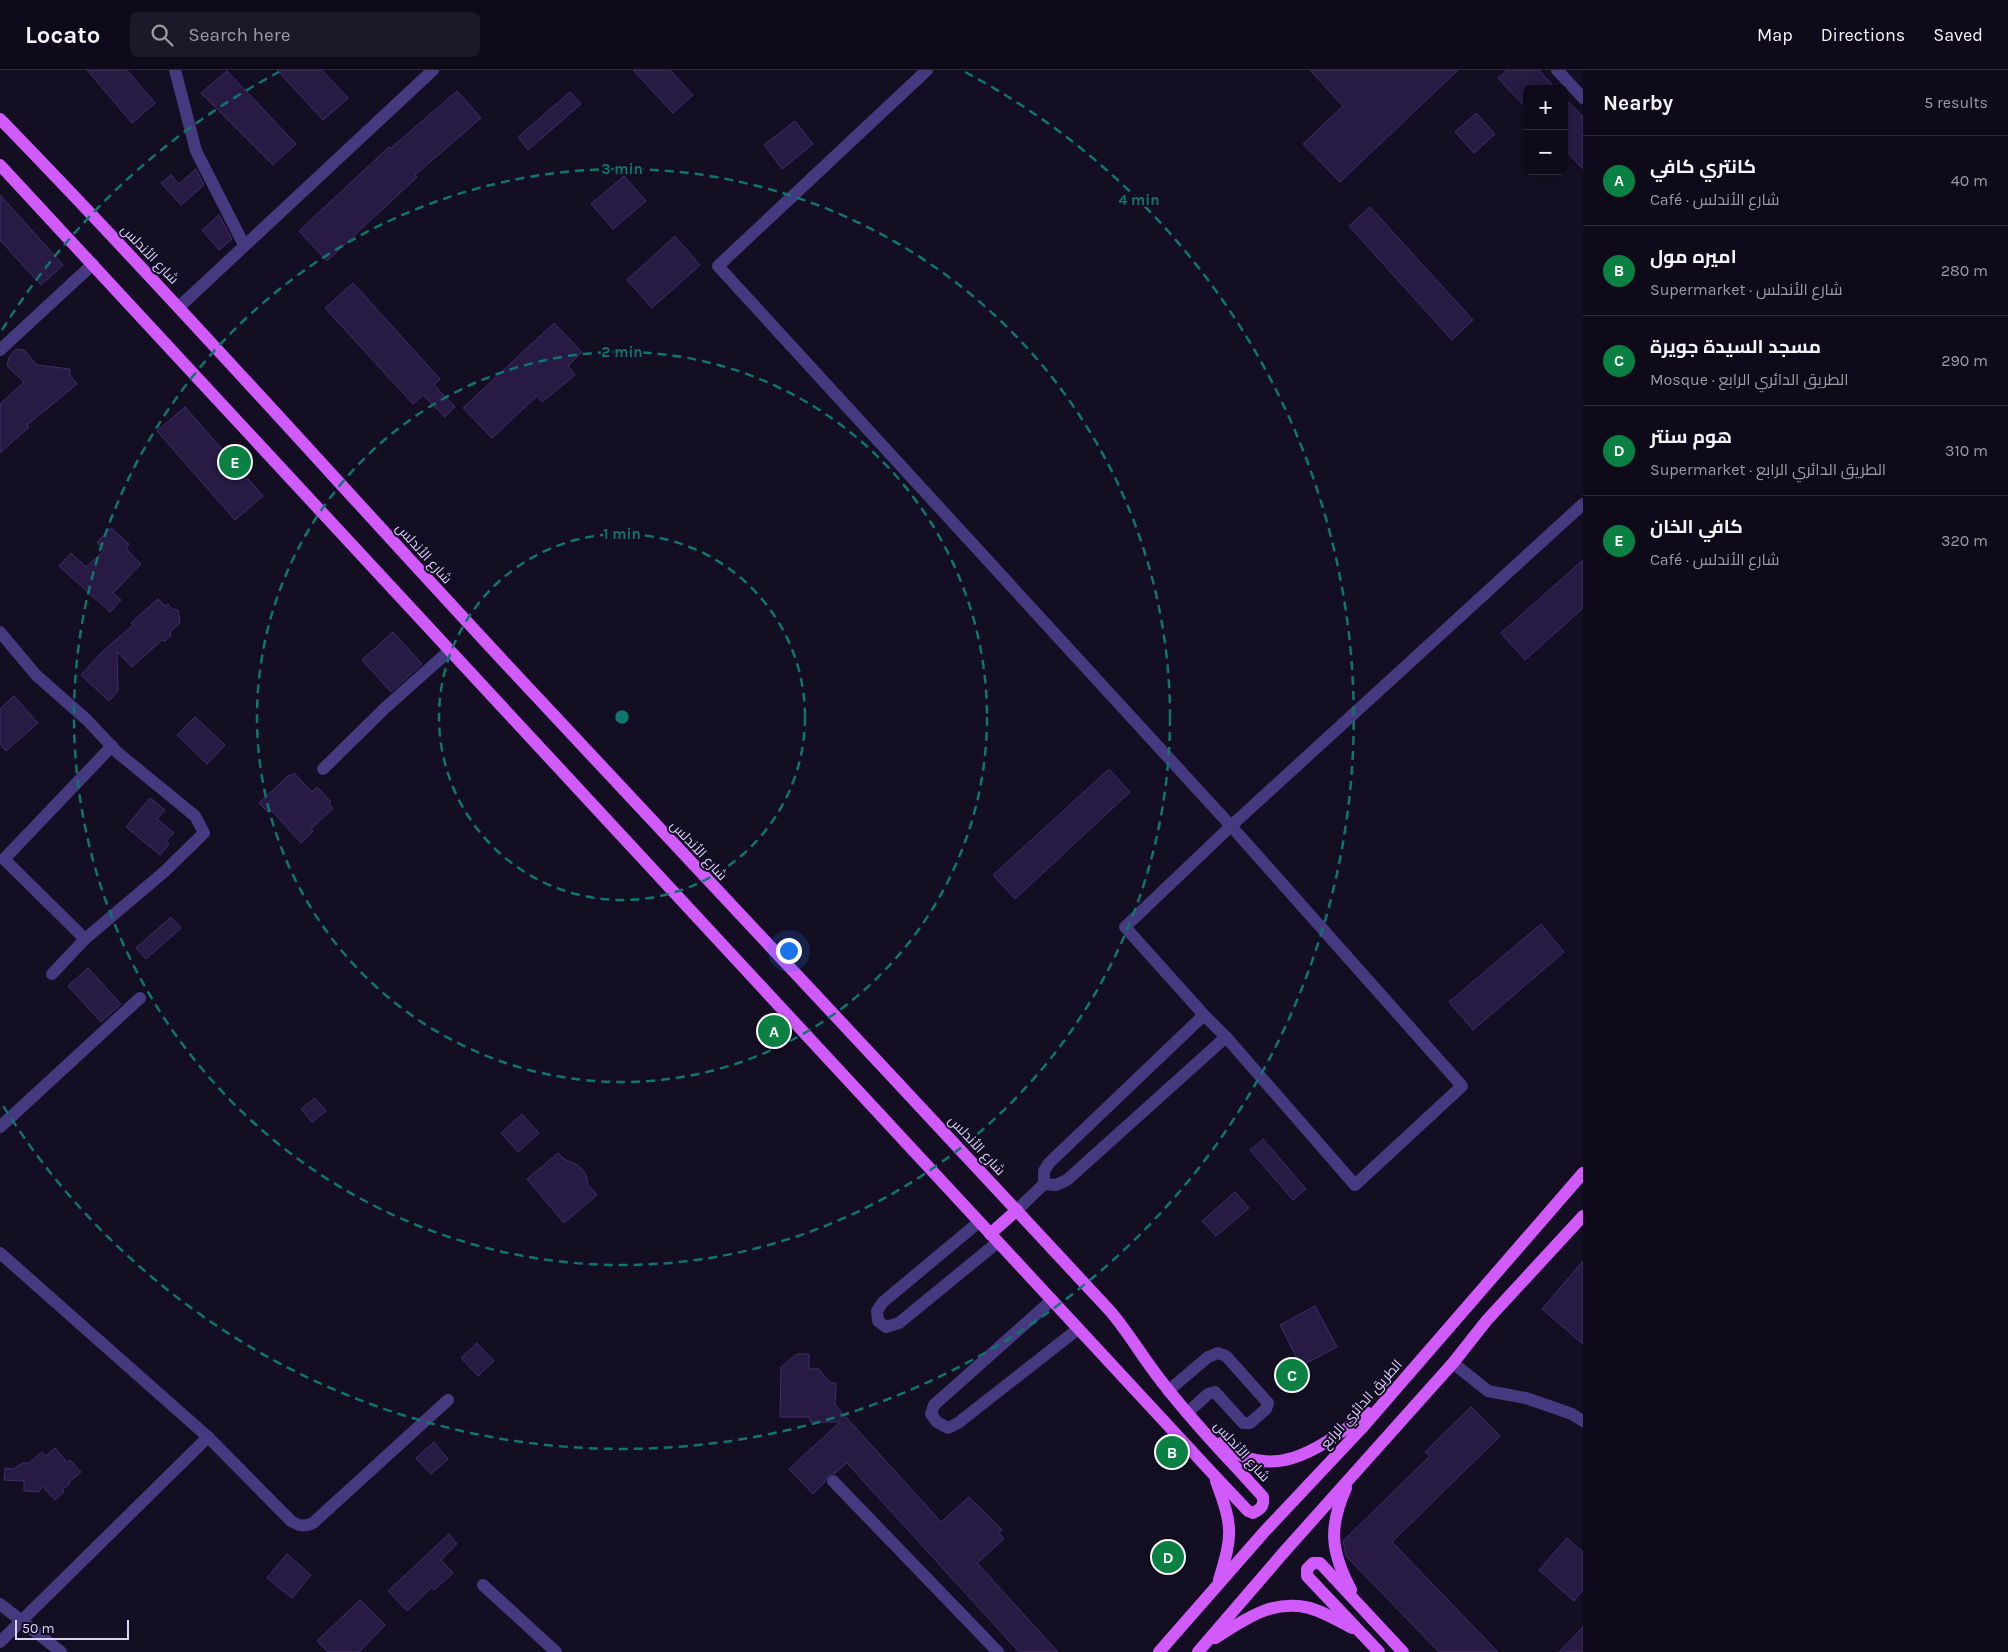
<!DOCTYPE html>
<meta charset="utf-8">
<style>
:root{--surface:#0f0a1a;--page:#1d1827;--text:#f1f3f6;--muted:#9b9aa2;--line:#2f2b39;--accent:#0b8043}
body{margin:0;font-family:Karla,Cairo,sans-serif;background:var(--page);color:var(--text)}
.controls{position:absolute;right:15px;top:15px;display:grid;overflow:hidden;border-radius:8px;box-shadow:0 2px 12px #0003}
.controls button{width:45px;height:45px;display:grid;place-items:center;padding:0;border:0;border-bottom:1px solid var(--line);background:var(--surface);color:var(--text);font:25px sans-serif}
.scale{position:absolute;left:15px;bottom:12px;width:114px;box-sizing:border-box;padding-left:5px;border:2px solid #dbd1fe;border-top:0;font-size:14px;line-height:18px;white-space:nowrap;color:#dbd1fe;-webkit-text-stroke:4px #140e22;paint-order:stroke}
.you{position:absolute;left:788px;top:880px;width:18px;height:18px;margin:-12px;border:4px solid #fff;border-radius:50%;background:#1a73e8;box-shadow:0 0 0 8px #1a73e833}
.badge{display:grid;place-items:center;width:32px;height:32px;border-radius:50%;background:var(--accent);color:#fff;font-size:16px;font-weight:700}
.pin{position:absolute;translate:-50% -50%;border:2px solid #fff;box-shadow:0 1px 5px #0006}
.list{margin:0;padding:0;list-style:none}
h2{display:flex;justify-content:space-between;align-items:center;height:65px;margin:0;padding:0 20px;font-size:21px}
h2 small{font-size:16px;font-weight:400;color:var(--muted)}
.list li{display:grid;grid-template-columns:32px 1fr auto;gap:15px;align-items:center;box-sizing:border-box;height:90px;padding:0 20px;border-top:1px solid var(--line)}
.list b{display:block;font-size:19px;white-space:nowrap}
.list p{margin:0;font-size:16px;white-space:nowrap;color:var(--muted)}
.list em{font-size:16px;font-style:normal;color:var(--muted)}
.icon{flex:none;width:28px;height:28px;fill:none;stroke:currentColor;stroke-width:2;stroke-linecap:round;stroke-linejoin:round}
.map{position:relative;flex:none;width:1583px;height:1582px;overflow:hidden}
header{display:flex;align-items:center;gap:30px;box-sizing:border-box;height:70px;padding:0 25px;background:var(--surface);border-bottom:1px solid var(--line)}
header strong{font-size:24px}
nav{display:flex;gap:28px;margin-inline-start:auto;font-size:18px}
.search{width:350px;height:45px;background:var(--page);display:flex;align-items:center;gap:12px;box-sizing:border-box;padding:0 18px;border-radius:8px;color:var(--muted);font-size:19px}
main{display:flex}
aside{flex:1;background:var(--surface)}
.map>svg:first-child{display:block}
.building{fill:#271b43;stroke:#412d6e}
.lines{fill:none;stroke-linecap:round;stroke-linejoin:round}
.minor{stroke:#453a80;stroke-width:12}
.major{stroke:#d15afb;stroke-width:12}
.ring{fill:none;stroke:#0f766e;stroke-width:2.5;stroke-dasharray:9 6}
.labels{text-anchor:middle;stroke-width:4;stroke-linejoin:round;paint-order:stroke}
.street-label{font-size:14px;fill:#dbd1fe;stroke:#140e22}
.centre{fill:#0f766e;stroke:#140e22;stroke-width:2.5}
.ring-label{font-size:15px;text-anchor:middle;font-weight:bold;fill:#0f766e;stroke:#140e22;stroke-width:4;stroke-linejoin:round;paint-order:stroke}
</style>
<header>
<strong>Locato</strong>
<div class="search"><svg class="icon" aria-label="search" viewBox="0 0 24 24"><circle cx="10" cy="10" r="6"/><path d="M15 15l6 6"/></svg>Search here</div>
<nav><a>Map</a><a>Directions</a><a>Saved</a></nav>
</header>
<main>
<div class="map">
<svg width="1583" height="1582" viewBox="0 0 1583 1582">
<rect width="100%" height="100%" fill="#140e22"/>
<g class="building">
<polygon points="87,0 127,0 155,33 132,53"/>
<polygon points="277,0 322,0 348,28 323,50"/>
<polygon points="633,0 670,0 693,25 673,43"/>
<polygon points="1310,0 1458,0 1340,112 1303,74 1343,36"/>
<polygon points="1507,0 1539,0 1556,19 1527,19 1527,39 1498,8"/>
<polygon points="227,1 296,74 273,95 201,23"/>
<polygon points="457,21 481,48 415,105 417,107 327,191 299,161 389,77 391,78"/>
<polygon points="570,22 581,34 528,80 518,67"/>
<polygon points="1564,27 1583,47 1583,99 1564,79"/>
<polygon points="1476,43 1495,64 1474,83 1455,62"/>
<polygon points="795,51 813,74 782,99 764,75"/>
<polygon points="196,99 204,115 181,135 161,113 171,105 179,114"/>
<polygon points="624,106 646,131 613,159 591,134"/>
<polygon points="0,125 63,195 41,215 0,170"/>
<polygon points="1370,137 1473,250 1452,270 1349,156"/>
<polygon points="219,145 232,169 219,180 202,160"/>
<polygon points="675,166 700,195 652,238 627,210"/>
<polygon points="353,213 440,309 434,315 455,337 445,347 423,325 413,334 325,238"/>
<polygon points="554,253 582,282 568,296 575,305 542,332 537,326 492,368 463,338"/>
<polygon points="16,279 24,280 37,295 70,299 70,305 77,314 27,355 29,357 0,383 0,334 24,312 7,296 9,287"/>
<polygon points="185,337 263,426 235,450 157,361"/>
<polygon points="111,458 129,474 126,479 141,494 113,523 121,530 110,542 59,496 71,483 86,497 104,481 97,472"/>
<polygon points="1583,490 1583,538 1525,590 1501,563"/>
<polygon points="158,529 165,536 168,534 172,539 178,540 180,553 170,562 171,566 165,571 162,570 132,597 117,582 118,621 109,631 81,605 101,583 133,555 131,553"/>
<polygon points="393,562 422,594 391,622 362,590"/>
<polygon points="14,626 38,653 6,681 0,674 0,639"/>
<polygon points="195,647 225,675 207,694 177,665"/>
<polygon points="1109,699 1130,722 1015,829 993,805"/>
<polygon points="294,703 312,722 317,717 331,732 329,734 333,738 311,759 313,761 301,773 271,740 268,742 259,733 289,705 291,706"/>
<polygon points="150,728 165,740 157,749 174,763 166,771 169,774 160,785 126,757"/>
<polygon points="171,847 181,858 146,889 136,878"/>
<polygon points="1541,854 1564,882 1473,960 1449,932"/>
<polygon points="88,898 121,934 101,952 68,916"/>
<polygon points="315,1028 326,1041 312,1052 301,1039"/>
<polygon points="522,1044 539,1063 518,1082 501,1063"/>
<polygon points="1263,1069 1306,1119 1293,1130 1250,1080"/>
<polygon points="558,1083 564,1089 578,1095 586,1104 588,1115 597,1125 564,1153 527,1109"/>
<polygon points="1235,1122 1249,1138 1216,1166 1202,1151"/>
<polygon points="1583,1191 1583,1274 1542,1239"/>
<polygon points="1315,1236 1337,1277 1301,1296 1280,1255"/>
<polygon points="477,1273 494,1291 478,1306 461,1288"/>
<polygon points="797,1284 809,1284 809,1299 819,1299 830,1313 836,1313 835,1335 941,1452 969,1427 1002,1460 999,1463 1004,1469 977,1493 1058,1582 1019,1582 847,1393 835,1403 828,1405 825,1412 813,1424 789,1399 840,1352 810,1352 810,1347 780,1347 781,1297"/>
<polygon points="1471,1337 1500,1366 1392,1472 1498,1582 1439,1582 1346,1486 1343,1471 1430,1386 1425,1382"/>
<polygon points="434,1372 448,1389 431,1404 416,1388"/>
<polygon points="55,1378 67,1392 70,1390 81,1402 69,1412 70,1414 62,1420 64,1422 55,1430 43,1417 38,1422 24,1421 24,1411 4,1410 5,1398 13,1399 23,1393 29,1393 42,1382 46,1386"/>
<polygon points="449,1464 457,1474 441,1490 453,1503 434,1520 432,1517 407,1541 388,1521"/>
<polygon points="1567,1468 1583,1482 1583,1520 1574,1531 1539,1500"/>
<polygon points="287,1484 311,1505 292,1528 267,1508"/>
<polygon points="360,1530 385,1555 359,1582 328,1582 317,1571"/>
<polygon points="1583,1557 1583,1582 1559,1582"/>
</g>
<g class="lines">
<g class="minor">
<polyline points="175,0 196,81 244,175"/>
<polyline points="927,0 718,196 1231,756 1462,1016 1355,1115 1226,967 1204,945 1125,857 1231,756 1583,434"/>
<polyline points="1557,0 1583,28"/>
<polyline points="179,237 433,0"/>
<polyline points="0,280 93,194"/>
<polyline points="0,562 36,605 87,650 118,683 195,746 204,763 164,802 85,869 52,904"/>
<polyline points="323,699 385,638 449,581"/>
<polyline points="85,869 4,789 112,676"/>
<polyline points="0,1057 140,928"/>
<polyline points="1044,1114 1044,1101 1049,1093 1204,945"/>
<polyline points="1017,1140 1044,1114 1056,1115 1067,1110 1226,967"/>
<polyline points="979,1152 883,1232 877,1241 878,1251 886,1257 899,1253 998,1172"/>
<path d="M0 1183 208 1367 291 1451C299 1456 304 1457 313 1453L448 1330"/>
<polyline points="1052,1230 934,1335 931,1344 937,1352 948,1358 958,1353 1078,1259"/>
<polyline points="1453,1293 1488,1321 1526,1328 1572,1344 1583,1351"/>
<polyline points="1168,1321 1208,1287 1218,1283 1226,1286 1268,1333 1266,1339 1250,1353 1243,1353 1215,1322 1208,1324 1187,1343"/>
<polyline points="833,1411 998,1582"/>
<polyline points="483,1515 556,1582"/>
<polyline points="0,1534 61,1582"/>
<polyline points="0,1572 208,1367"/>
</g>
<g class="major">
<path d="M0 49C173 227 338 413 507 595 708 812 911 1025 1111 1242 1131 1266 1146 1293 1166 1317 1196 1356 1231 1391 1263 1427 1264 1436 1261 1439 1253 1443L1248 1441 1213 1404 0 95"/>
<polyline points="990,1164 1017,1140"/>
<path d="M1221 1373C1275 1416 1323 1375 1368 1343"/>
<path d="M1216 1411C1233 1457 1233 1464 1219 1510"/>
<path d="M1346 1418C1328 1458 1331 1482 1351 1520"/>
<path d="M1215 1568C1243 1551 1270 1530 1305 1537 1321 1540 1337 1550 1352 1558"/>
<polyline points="1159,1582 1265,1461 1361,1359 1583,1103"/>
<polyline points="1198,1582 1284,1482 1453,1293 1487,1250 1583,1146"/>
<polyline points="1379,1582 1307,1506 1307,1499 1313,1493 1320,1493 1403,1582"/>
</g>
</g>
<g class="ring">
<circle cx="622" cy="647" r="183"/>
<circle cx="622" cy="647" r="365"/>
<circle cx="622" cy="647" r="548"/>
<path d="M2 260A731 731 0 0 1 279 2M965 2A731 731 0 1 1 2 1034"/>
</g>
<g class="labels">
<g class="street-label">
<text transform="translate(150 184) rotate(46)" y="5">شارع الأندلس</text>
<text transform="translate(424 483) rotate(48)" y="5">شارع الأندلس</text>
<text transform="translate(699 780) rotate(47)" y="5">شارع الأندلس</text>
<text transform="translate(977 1075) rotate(47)" y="5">شارع الأندلس</text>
<text transform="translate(1361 1334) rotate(-48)" y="5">الطريق الدائري الرابع</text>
<text transform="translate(1242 1381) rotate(48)" y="5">شارع الأندلس</text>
</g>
</g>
<circle cx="622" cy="647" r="8" class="centre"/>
<g class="ring-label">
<text x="622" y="104">3 min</text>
<text x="1139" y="135">4 min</text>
<text x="622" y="287">2 min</text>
<text x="622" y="469">1 min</text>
</g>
</svg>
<div class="controls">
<button>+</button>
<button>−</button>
</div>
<div class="scale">50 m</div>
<div class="you"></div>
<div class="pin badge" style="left:774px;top:961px">A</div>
<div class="pin badge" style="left:1172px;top:1382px">B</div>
<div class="pin badge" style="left:1292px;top:1305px">C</div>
<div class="pin badge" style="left:1168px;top:1487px">D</div>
<div class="pin badge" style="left:235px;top:392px">E</div>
</div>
<aside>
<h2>Nearby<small>5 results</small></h2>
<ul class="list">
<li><span class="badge">A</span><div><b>كانتري كافي</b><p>Café · شارع الأندلس</p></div><em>40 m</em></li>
<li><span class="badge">B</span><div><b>اميره مول</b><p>Supermarket · شارع الأندلس</p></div><em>280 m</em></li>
<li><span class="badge">C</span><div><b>مسجد السيدة جويرة</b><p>Mosque · الطريق الدائري الرابع</p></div><em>290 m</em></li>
<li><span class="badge">D</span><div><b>هوم سنتر</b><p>Supermarket · الطريق الدائري الرابع</p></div><em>310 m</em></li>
<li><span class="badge">E</span><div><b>كافي الخان</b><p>Café · شارع الأندلس</p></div><em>320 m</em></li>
</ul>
</aside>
</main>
